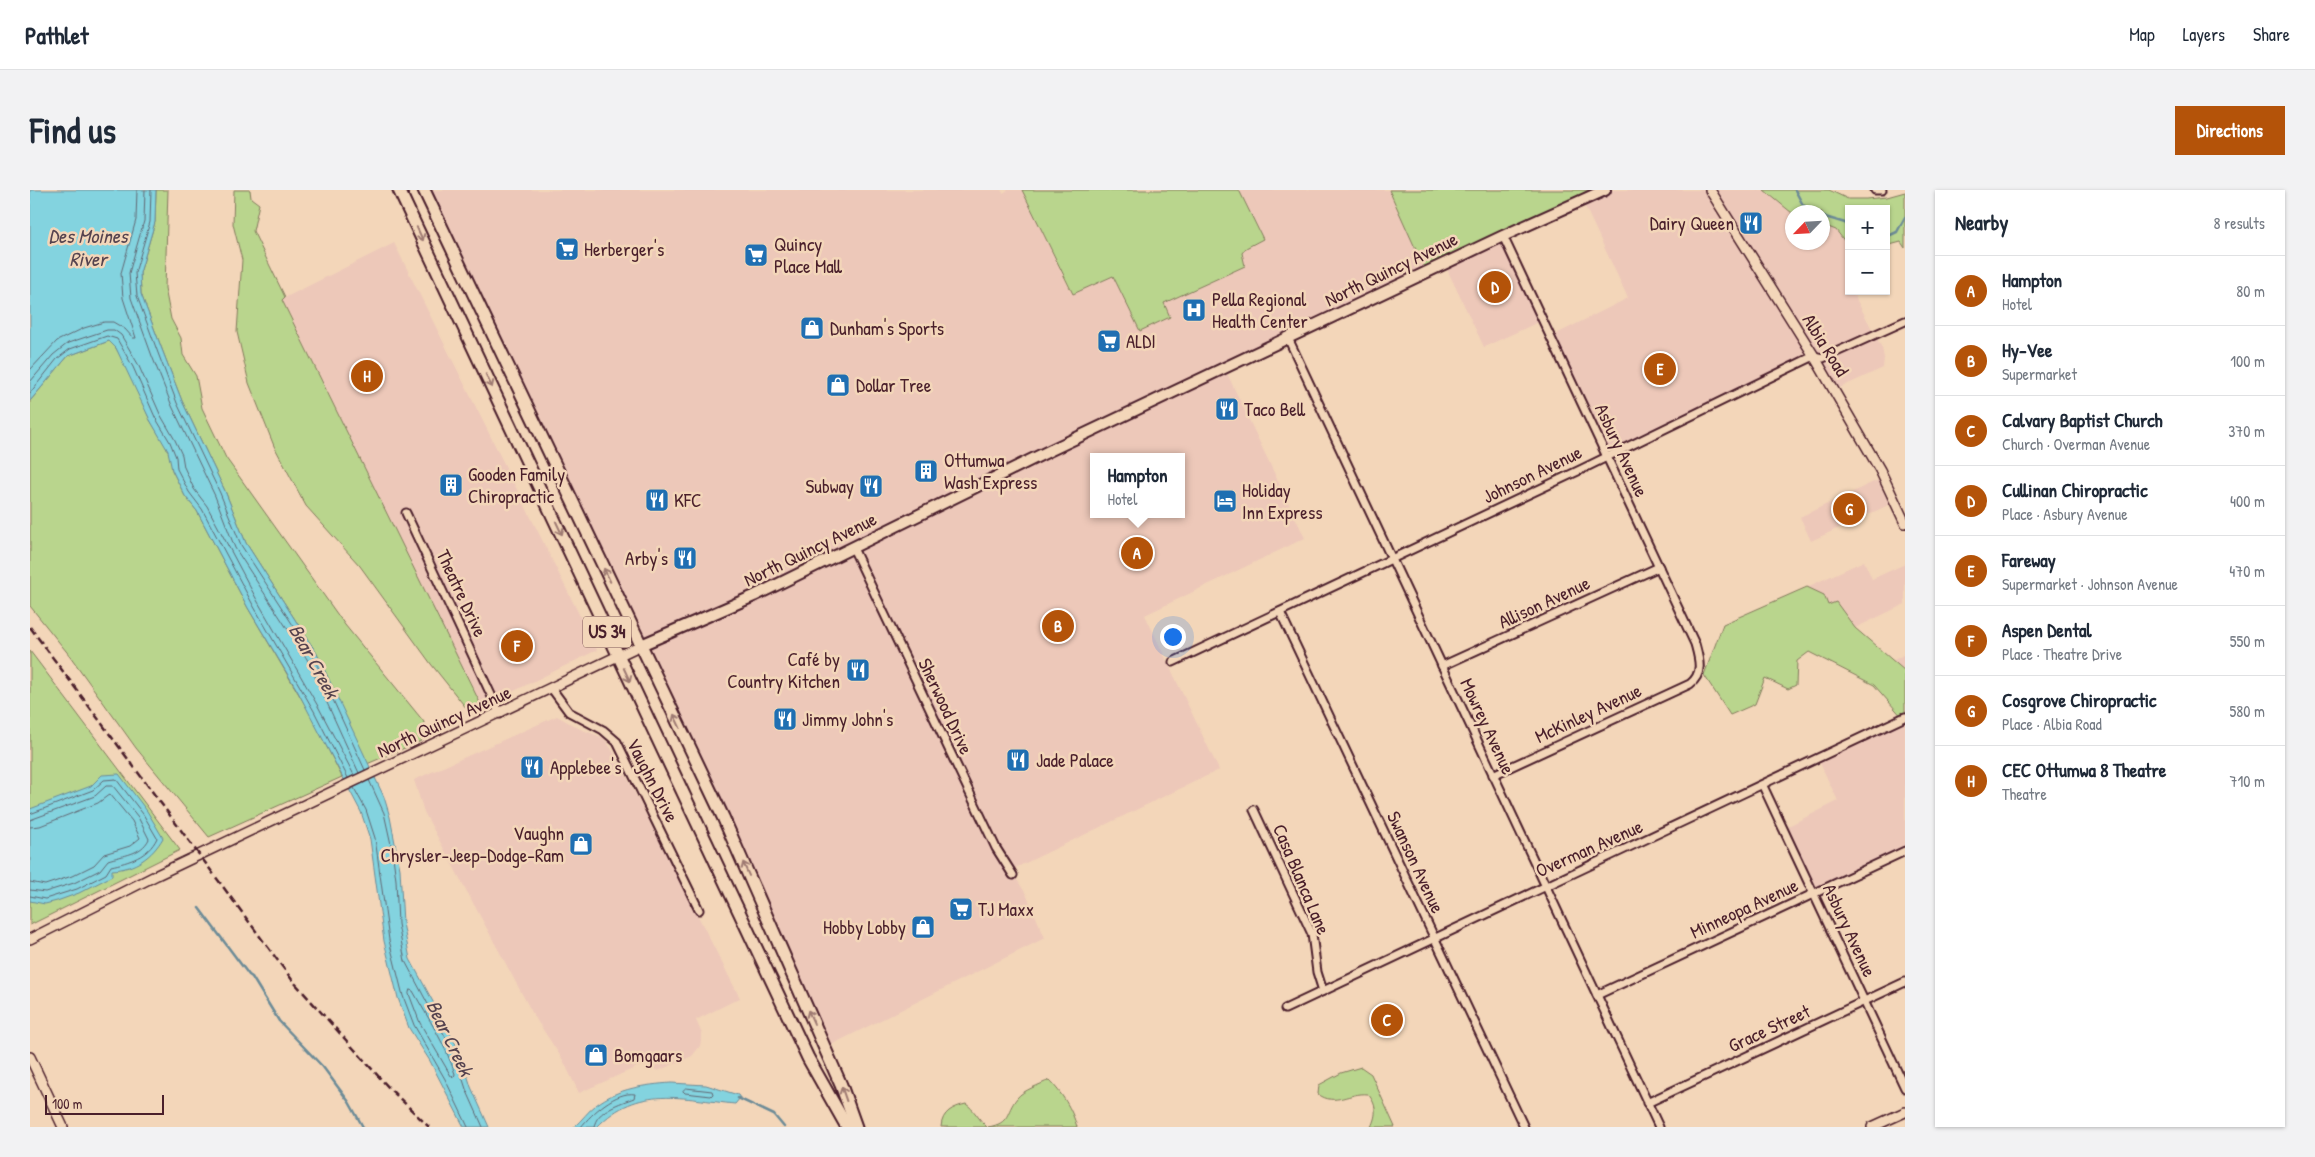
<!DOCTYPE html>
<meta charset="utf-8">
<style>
:root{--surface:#fff;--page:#f2f2f3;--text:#1f2937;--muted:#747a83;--line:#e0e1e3;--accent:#b45309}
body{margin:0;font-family:"Patrick Hand",sans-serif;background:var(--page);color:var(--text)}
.controls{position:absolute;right:15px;top:15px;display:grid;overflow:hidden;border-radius:0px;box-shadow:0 1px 4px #0004}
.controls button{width:45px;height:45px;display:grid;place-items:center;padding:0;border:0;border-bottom:1px solid var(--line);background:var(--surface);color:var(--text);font:25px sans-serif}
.compass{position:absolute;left:1755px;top:15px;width:45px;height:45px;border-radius:50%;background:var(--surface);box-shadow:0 1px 4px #0004;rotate:245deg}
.scale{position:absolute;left:15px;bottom:12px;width:119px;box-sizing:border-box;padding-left:5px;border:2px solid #4a1f2b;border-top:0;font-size:14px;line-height:18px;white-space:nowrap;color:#4a1f2b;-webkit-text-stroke:4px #f3d6b9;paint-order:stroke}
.you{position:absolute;left:1142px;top:446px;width:18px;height:18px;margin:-12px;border:4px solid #fff;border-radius:50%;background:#1a73e8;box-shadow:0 0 0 8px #1a73e833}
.badge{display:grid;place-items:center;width:32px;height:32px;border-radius:50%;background:var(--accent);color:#fff;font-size:16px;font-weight:700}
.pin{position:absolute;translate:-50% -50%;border:2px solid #fff;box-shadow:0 1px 5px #0006}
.popup{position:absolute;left:1060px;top:263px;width:95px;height:65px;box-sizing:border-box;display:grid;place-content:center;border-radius:0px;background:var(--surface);filter:drop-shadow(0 1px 4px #0005);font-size:16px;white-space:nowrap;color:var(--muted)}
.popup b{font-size:19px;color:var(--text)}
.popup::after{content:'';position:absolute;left:50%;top:100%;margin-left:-10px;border:10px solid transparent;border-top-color:var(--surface)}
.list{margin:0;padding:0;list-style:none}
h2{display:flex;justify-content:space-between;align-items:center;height:65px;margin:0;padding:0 20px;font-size:21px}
h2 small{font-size:16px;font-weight:400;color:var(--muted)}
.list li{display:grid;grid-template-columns:32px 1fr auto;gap:15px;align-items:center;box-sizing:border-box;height:70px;padding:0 20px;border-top:1px solid var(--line)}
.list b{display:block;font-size:19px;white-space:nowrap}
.list p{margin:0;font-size:16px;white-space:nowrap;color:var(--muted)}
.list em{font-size:16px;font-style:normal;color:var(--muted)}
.map{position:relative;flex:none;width:1875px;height:937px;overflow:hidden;border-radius:0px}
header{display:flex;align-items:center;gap:30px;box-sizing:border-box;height:70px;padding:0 25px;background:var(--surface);border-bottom:1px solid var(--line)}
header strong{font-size:24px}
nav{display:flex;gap:28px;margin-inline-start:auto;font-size:18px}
.intro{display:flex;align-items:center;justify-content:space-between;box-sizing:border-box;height:120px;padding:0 30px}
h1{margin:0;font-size:35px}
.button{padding:12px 22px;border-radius:0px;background:var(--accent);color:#fff;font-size:18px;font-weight:700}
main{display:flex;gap:30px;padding:0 30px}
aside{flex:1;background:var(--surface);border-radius:0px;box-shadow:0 1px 4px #0004}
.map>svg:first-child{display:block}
.built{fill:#edc8b9;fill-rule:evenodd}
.green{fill:#b9d58d;stroke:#827a5c}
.water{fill:#83d3df;stroke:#6c8b97}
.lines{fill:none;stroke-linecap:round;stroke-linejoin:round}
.shore{stroke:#616773;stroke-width:1}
.stream{stroke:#6c8b97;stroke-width:2.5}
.minor-casing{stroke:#4a1f2b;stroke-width:11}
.tertiary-casing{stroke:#4a1f2b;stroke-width:12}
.secondary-casing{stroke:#4a1f2b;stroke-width:14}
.primary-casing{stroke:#4a1f2b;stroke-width:15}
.minor{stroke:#f3d6b9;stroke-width:7}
.tertiary{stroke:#f3d6b9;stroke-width:9}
.secondary{stroke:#f3d6b9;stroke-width:10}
.primary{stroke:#f3d6b9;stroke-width:11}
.rail{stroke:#4a1f2b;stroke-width:2.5;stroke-dasharray:8 4;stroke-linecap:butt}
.oneway{stroke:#9e7a72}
.labels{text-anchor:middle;stroke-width:5;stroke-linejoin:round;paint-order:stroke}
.shield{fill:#f3d6b9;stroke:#7d5656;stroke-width:1}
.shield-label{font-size:18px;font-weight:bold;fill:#4a1f2b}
.poi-label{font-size:19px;fill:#4a1f2b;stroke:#f3d6b9;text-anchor:start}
.street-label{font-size:19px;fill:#4a1f2b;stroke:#f3d6b9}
.water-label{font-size:20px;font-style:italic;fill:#55434f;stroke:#f3d6b9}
</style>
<header>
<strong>Pathlet</strong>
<nav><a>Map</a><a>Layers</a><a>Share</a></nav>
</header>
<div class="intro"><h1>Find us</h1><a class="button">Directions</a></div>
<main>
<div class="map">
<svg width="1875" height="937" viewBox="0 0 1875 937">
<rect width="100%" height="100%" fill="#f3d6b9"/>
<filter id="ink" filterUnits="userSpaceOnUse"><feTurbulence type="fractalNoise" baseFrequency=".02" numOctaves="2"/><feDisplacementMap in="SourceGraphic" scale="10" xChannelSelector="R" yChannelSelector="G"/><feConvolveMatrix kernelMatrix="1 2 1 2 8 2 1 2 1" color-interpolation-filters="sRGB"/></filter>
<g filter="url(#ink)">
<g class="built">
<path d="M394 0H971L973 3 978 0H992L1042 104 1083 86 1110 141 1140 127 1134 113 1215 76 1212 63 1216 58 1233 49 1209 0H1359L1396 82 1195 179 1275 348 1115 425 1189 580 981 680 996 704 1015 748 795 858ZM1063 267H1151V324H1063Z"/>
<polygon points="1575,0 1734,0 1762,23 1762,52 1792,52 1793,35 1806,40 1819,57 1819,101 1830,101 1824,105 1852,158 1854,168 1853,178 1805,200 1784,166 1577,264 1518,148 1598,108 1552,10"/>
<polygon points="1473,46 1513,130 1454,157 1414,73"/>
<polygon points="364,53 567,460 452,517 252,109"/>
<polygon points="1854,287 1865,312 1781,351 1770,327"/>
<polygon points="1834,371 1842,389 1875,374 1875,414 1825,438 1806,412 1798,416 1777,397"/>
<polygon points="1875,464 1875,481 1862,471"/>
<polygon points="527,526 550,539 574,548 586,566 710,808 666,830 672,844 670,856 662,866 628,881 617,875 607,877 549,903 533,870 504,826 394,622 384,590"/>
<polygon points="1875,529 1875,661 1785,702 1754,638 1808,611 1788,569"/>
</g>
<g class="green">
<polygon points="126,0 138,0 135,98 141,129 151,148 153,165 166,186 172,218 196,268 315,435 394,532 391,551 337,574 287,464 216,353 195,301 152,211 133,162 111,104 110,83 125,32"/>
<polygon points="204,0 220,0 221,8 229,14 223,41 255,107 252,110 452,517 441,524 401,474 330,376 276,316 244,256 219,193 207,142 212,70 203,34"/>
<polygon points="992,0 1209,0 1233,49 1216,58 1212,63 1215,76 1134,113 1140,127 1110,141 1083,86 1043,104"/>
<polygon points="1359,0 1575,0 1396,82"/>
<polygon points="1734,0 1799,0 1818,9 1836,9 1857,7 1875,2 1875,58 1871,52 1856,56 1856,19 1819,19 1819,57 1806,40 1793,35 1792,22 1762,23"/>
<polygon points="79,151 83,153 98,179 120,230 135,254 141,269 142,280 155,306 167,321 218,418 280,523 312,587 179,647 106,558 40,466 0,416 0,211 38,166"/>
<polygon points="1777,397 1794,405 1798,415 1806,412 1825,438 1875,481 1875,527 1873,528 1844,495 1779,462 1767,471 1766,495 1758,499 1735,488 1725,514 1700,525 1674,485 1693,434"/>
<polygon points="0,461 150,660 0,735"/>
<path d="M1331 877 1341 884 1365 937H1341C1347 924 1347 915 1338 904 1319 902 1305 917 1288 904L1289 895 1311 883Z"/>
<path d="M1019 890C1032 903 1042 919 1047 937H958C981 933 975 923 987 908 993 900 1010 895 1019 890Z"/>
<path d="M936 914C944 919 949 930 957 937H911C912 922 923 917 936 914Z"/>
</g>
<g class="water">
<polygon points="0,0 126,0 125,32 110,83 111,104 133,162 152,211 195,301 216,353 287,464 354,607 360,627 370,679 373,733 380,769 430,862 441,897 459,937 434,937 400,871 379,838 368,808 354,751 340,649 331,622 267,500 218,418 167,321 155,306 142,280 138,261 120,230 86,158 79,151 38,166 0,211"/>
<path d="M89 584 117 621 133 648C122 667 105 679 82 680V686L49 703 27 711 15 714 0 711V619L61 596 72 585Z"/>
<path d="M641 893 676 895 708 905 710 908 705 914C653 909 608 894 567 937H544C552 930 558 921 566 915 588 898 615 895 641 893Z"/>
</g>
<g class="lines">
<g class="shore">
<polyline points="115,0 114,31 99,83 101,108 122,166 142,216 185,306 205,358 277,469 329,583"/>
<polyline points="121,0 120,32 105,83 107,106 128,163 147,213 190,303 211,355 283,466 335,580"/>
<polyline points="0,180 27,151 54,138 74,132 83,132 95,139 103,148 106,148 93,108 91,83 106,30 107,0"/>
<polyline points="0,192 23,165 38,153 77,140 84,140 91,145 108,174 130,224 145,250 152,265 154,277 164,299 177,316 228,412 289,518 324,585"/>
<polyline points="0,203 27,169 40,159 77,146 87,149 103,177 125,227 140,252 146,267 147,279 159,302 172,319 223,415 284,521 318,588"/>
<polyline points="339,590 354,623 362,659 366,690 368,734 375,771 425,865 436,899 453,937"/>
<polyline points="324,598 336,620 345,648 359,750 373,806 384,835 415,889 438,937"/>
<path d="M0 624 63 600 74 590 86 589 113 624 127 648C118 667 99 672 81 676L76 684 47 699 15 709 0 706"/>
<path d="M0 630 65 606 76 596H83L108 627 119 649C111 665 93 665 78 670L70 680 44 693 15 702 0 700"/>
<polyline points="0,637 10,636 68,613 80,604 102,631 110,648 100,656 74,664 64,675 42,686 15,695 0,692"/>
<path d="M380 800 383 801C398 828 416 855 425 884L424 887 421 886 390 833 379 804Z"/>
<polygon points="656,898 682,901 683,904 681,906 655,903 653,901"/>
<path d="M551 937C562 923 586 901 605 904L604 908C591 913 566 920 564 937"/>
</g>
<g class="stream">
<polyline points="1765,0 1773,15 1783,22"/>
<polyline points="1792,26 1815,33 1819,37"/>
<polyline points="1856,47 1867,42 1875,27"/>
<polyline points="169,718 219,785 222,787 249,831 293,877 319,912 333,937"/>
<polyline points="708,908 744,925 754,937"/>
</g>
<g class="minor-casing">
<g id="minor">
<polyline points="1845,0 1852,0"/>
<polyline points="1258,148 1629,937"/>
<polyline points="376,323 470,524"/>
<polyline points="823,358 966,658 983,685"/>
<polyline points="1250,422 1494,937"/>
<polyline points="1143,472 1550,280 1784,166 1793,168 1875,131"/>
<polyline points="1412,476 1629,377"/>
<polyline points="522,499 539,522 573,540 587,552 669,720"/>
<path d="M1463 585 1660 494C1674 483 1669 469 1665 454L1473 46"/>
<polyline points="1733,596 1875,898"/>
<polyline points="1224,620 1282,744 1287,782 1293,801"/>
<polyline points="1567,805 1875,661"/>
<polyline points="1255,819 1875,527"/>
<polyline points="1617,913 1875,792"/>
</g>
</g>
<g class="tertiary-casing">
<g id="tertiary">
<polyline points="1680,0 1784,166 1850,280 1875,333"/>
<polyline points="0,749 127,685 611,455"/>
<polyline points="0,867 33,937"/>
<polyline points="1842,937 1875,922"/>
</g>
</g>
<g class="secondary-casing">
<polyline id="secondary" points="611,455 724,406 1021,260 1473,46 1575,0"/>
</g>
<g class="primary-casing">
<g id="primary">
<polyline points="369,0 778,868 817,937"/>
<polyline points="394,0 693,627 811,895 826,937"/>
</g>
</g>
<use href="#minor" class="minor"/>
<use href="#tertiary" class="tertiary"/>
<use href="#secondary" class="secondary"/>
<use href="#primary" class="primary"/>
<polyline class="rail" points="0,437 263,791 359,898 399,937"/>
</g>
<defs><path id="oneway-shaft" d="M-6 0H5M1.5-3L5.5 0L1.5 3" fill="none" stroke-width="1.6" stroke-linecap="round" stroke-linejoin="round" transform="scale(1.25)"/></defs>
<g class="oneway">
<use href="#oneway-shaft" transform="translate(390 44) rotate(65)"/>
<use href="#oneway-shaft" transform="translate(459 191) rotate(65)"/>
<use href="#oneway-shaft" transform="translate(529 338) rotate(65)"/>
<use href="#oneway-shaft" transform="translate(577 385) rotate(-116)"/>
<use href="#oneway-shaft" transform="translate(597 485) rotate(65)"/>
<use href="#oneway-shaft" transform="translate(647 531) rotate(-115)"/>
<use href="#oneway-shaft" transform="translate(716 679) rotate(-114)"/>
<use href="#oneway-shaft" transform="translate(781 827) rotate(-114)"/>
<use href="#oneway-shaft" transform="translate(814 904) rotate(-109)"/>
</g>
</g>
<defs>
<g id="restaurant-square" transform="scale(1.25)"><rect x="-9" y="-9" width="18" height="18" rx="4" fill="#1f6fb2" stroke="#f3d6b9"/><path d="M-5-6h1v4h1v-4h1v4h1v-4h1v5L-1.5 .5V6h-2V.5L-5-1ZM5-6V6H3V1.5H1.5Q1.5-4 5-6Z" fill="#fff"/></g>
<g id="supermarket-square" transform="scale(1.25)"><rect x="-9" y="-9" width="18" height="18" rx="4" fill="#1f6fb2" stroke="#f3d6b9"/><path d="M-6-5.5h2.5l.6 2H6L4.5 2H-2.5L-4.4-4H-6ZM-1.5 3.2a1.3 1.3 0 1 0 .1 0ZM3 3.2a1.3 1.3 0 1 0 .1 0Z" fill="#fff"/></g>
<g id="hospital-square" transform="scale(1.25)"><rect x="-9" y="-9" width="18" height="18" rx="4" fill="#1f6fb2" stroke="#f3d6b9"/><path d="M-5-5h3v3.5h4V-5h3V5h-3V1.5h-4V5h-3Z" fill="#fff"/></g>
<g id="shop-square" transform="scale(1.25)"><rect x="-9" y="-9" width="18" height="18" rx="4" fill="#1f6fb2" stroke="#f3d6b9"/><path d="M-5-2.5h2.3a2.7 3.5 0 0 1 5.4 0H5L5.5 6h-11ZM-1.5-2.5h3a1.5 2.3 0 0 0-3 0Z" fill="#fff"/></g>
<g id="building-square" transform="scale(1.25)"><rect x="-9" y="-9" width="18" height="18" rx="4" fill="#1f6fb2" stroke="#f3d6b9"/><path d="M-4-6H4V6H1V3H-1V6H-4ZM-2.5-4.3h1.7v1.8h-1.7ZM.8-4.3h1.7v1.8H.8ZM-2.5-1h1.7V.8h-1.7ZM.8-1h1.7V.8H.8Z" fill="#fff"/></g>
<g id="hotel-square" transform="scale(1.25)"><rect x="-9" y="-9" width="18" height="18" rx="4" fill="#1f6fb2" stroke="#f3d6b9"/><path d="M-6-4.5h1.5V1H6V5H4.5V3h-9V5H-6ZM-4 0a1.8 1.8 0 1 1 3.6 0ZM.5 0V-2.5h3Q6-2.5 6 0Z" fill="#fff"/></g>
</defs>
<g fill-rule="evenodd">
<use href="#restaurant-square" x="1721" y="33"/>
<use href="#supermarket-square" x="537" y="59"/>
<use href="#supermarket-square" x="726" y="65"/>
<use href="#hospital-square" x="1164" y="120"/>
<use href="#shop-square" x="782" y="138"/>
<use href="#supermarket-square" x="1079" y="151"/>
<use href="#shop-square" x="808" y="195"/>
<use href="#restaurant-square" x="1197" y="219"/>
<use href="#building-square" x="896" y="281"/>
<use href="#building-square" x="421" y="295"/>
<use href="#restaurant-square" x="841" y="296"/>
<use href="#restaurant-square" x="627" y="310"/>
<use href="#hotel-square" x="1195" y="311"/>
<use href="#restaurant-square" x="655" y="368"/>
<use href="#restaurant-square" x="828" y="480"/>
<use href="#restaurant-square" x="755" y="529"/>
<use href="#restaurant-square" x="988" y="570"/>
<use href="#restaurant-square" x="502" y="577"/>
<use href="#shop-square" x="551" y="654"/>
<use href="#supermarket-square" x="931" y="719"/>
<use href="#shop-square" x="893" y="737"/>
<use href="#shop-square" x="566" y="865"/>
</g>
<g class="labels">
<rect class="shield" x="553" y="426.5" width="48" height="31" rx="4"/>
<g class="shield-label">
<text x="577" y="448">US 34</text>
</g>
<g class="poi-label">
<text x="1704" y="40" text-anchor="end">Dairy Queen</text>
<text x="744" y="61">Quincy<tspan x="744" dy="22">Place Mall</tspan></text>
<text x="554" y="66">Herberger's</text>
<text x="1182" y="116">Pella Regional<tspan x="1182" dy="22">Health Center</tspan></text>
<text x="800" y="145">Dunham's Sports</text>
<text x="1096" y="158">ALDI</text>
<text x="826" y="202">Dollar Tree</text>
<text x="1214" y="226">Taco Bell</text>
<text x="914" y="277">Ottumwa<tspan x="914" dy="22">Wash Express</tspan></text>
<text x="438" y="291">Gooden Family<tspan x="438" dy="22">Chiropractic</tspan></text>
<text x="824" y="303" text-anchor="end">Subway</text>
<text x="1212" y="307">Holiday<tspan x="1212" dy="22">Inn Express</tspan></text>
<text x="644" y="317">KFC</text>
<text x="638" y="375" text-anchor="end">Arby's</text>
<text x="810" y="476" text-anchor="end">Café by<tspan x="810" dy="22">Country Kitchen</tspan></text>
<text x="772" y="536">Jimmy John's</text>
<text x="1006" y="577">Jade Palace</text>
<text x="520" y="584">Applebee's</text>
<text x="534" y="650" text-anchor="end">Vaughn<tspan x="534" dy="22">Chrysler-Jeep-Dodge-Ram</tspan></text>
<text x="948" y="726">TJ Maxx</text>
<text x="876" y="744" text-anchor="end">Hobby Lobby</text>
<text x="584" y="872">Bomgaars</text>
</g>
<g class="street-label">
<text transform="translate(1361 79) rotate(-26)" y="7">North Quincy Avenue</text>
<text transform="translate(1796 155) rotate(58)" y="7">Albia Road</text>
<text transform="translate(1592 260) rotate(65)" y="7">Asbury Avenue</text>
<text transform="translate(1502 284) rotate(-26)" y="7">Johnson Avenue</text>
<text transform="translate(780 359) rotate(-26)" y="7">North Quincy Avenue</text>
<text transform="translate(432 403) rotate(65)" y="7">Theatre Drive</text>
<text transform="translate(1514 412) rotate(-25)" y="7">Allison Avenue</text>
<text transform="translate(916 516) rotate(65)" y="7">Sherwood Drive</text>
<text transform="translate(1558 523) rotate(-25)" y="7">McKinley Avenue</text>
<text transform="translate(414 531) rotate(-25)" y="7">North Quincy Avenue</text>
<text transform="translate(1458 536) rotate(65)" y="7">Mowrey Avenue</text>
<text transform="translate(623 590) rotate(63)" y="7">Vaughn Drive</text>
<text transform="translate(1559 658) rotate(-24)" y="7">Overman Avenue</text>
<text transform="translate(1386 672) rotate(65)" y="7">Swanson Avenue</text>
<text transform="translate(1272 689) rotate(67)" y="7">Casa Blanca Lane</text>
<text transform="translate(1714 718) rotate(-25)" y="7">Minneopa Avenue</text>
<text transform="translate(1820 740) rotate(65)" y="7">Asbury Avenue</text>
<text transform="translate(1739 838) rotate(-25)" y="7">Grace Street</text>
</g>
<g class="water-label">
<text x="58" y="53">Des Moines<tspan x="58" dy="23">River</tspan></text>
<text transform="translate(284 471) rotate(61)" y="7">Bear Creek</text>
<text transform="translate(420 848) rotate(64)" y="7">Bear Creek</text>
</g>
</g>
</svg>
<div class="controls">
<button>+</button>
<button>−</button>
</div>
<svg class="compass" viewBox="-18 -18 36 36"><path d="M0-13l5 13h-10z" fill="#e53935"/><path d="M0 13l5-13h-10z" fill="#747a83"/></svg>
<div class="scale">100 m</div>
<div class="you"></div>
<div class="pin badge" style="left:1107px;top:363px">A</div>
<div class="popup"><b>Hampton</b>Hotel</div>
<div class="pin badge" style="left:1028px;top:436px">B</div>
<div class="pin badge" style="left:1357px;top:830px">C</div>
<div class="pin badge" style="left:1465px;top:97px">D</div>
<div class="pin badge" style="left:1630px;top:179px">E</div>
<div class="pin badge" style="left:487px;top:456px">F</div>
<div class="pin badge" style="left:1819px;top:319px">G</div>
<div class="pin badge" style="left:337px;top:186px">H</div>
</div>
<aside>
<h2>Nearby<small>8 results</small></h2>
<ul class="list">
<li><span class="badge">A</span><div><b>Hampton</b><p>Hotel</p></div><em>80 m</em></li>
<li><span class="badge">B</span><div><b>Hy-Vee</b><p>Supermarket</p></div><em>100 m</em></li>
<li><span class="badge">C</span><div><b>Calvary Baptist Church</b><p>Church · Overman Avenue</p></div><em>370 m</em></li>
<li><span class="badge">D</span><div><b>Cullinan Chiropractic</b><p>Place · Asbury Avenue</p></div><em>400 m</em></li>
<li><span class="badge">E</span><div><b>Fareway</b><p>Supermarket · Johnson Avenue</p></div><em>470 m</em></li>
<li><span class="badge">F</span><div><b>Aspen Dental</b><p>Place · Theatre Drive</p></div><em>550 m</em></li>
<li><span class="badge">G</span><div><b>Cosgrove Chiropractic</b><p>Place · Albia Road</p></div><em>580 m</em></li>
<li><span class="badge">H</span><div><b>CEC Ottumwa 8 Theatre</b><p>Theatre</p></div><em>710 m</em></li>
</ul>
</aside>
</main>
